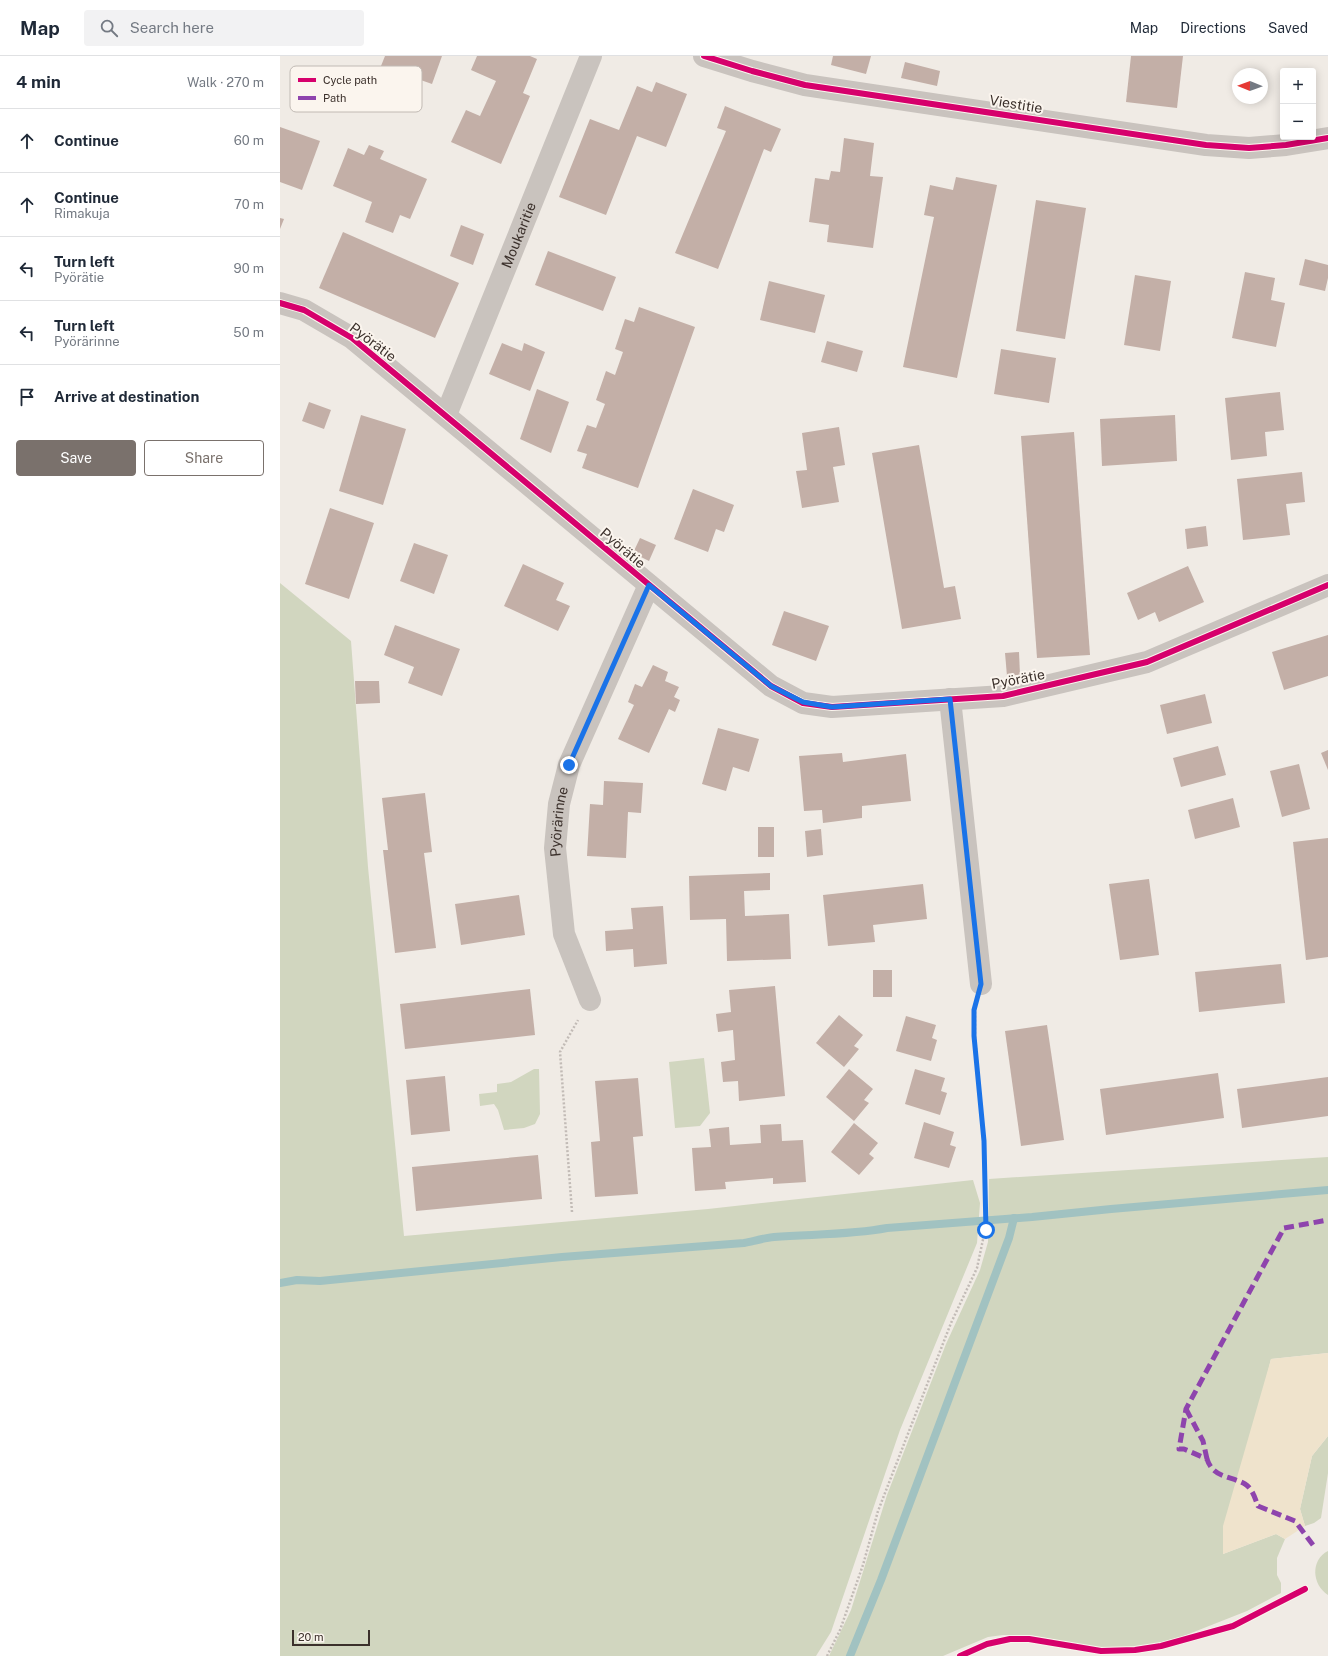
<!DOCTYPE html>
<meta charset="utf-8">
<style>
:root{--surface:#fff;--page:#f2f2f3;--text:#1f2937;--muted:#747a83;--line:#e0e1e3;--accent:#7a716c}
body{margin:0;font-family:"Public Sans",sans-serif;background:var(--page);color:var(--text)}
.controls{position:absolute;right:12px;top:12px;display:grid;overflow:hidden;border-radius:4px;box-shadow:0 2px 10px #0003}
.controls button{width:36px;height:36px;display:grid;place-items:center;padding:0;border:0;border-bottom:1px solid var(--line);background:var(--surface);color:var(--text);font:20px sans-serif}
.compass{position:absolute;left:952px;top:12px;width:36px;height:36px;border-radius:50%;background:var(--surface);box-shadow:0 2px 10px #0003;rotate:271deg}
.scale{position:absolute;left:12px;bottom:10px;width:78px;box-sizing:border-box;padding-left:4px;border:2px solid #3b302b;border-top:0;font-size:11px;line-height:14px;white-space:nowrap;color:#3b302b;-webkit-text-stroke:3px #fbf5ee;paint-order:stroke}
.stop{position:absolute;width:12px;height:12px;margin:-9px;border:3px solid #1a73e8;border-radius:50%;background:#fff}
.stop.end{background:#1a73e8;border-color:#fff;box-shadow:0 1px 4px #0008}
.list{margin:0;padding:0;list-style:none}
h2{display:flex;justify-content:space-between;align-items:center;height:52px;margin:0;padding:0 16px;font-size:17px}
h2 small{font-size:13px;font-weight:400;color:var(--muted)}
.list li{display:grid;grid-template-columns:26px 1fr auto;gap:12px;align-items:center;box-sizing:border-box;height:64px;padding:0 16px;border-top:1px solid var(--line)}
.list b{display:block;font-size:15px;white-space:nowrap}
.list p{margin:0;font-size:13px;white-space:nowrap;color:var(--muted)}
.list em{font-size:13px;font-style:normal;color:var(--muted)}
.actions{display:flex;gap:8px;padding:12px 16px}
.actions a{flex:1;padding:9px 0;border:1px solid var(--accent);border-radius:4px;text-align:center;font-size:14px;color:var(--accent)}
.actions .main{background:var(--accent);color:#fff}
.icon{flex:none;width:22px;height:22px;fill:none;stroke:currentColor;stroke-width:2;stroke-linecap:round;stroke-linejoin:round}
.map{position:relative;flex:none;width:1048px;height:1600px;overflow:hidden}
header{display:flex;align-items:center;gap:24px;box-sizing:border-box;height:56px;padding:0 20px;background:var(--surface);border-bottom:1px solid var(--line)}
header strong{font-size:19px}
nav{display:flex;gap:22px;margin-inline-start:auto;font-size:14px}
.search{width:280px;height:36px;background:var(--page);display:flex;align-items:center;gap:10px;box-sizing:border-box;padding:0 14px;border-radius:4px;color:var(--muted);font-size:15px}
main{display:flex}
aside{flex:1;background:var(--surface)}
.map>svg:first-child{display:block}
.green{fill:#d1d6bf}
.sand{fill:#efe3cc}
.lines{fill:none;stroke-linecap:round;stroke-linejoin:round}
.stream{stroke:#a1c2c1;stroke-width:8}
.building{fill:#c3afa7}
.path{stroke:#c2bbb6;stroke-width:2.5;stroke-dasharray:2 2;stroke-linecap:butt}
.minor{stroke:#c9c3be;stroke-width:22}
.quiet{stroke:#8e44ad;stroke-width:5;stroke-dasharray:10 5;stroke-linecap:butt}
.cycleway-casing{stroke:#fbf5ee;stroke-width:8}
.cycleway{stroke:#d6006c;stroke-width:6}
.route{stroke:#1a73e8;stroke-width:5}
.labels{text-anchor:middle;stroke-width:4;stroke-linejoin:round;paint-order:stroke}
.street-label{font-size:14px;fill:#3b302b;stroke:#fbf5ee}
.key{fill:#fbf5ee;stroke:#c1bab4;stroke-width:1}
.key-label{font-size:11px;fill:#3b302b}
</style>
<header>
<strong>Map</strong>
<div class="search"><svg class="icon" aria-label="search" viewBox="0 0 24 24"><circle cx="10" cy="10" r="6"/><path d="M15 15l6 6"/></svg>Search here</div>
<nav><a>Map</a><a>Directions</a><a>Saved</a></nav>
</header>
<main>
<aside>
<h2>4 min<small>Walk · 270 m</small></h2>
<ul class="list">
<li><svg class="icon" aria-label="ahead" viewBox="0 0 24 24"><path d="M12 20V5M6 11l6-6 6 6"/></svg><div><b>Continue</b></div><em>60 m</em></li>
<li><svg class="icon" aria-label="ahead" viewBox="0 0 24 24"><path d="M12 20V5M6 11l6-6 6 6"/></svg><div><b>Continue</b><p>Rimakuja</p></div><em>70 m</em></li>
<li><svg class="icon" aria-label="left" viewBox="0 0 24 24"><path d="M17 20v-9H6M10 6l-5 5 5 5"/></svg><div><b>Turn left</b><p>Pyörätie</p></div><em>90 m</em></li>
<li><svg class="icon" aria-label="left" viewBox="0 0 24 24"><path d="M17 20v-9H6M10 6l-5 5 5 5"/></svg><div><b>Turn left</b><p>Pyörärinne</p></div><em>50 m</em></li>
<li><svg class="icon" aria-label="arrive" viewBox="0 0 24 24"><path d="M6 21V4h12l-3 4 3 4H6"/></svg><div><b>Arrive at destination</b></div></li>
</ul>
<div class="actions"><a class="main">Save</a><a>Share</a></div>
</aside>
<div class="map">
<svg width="1048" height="1600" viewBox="0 0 1048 1600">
<rect width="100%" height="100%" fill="#f0ebe5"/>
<g class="green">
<polygon points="0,527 71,585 88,811 124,1180 428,1153 693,1124 700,1147 697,1187 620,1374 551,1576 536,1600 0,1600"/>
<polygon points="424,1002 430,1057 420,1070 395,1072 389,1006"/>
<polygon points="254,1013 259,1013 260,1058 255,1068 244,1072 224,1074 218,1054 214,1048 200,1050 199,1038 217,1036 217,1028 231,1026"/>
<polygon points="1048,1101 1048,1297 991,1303 943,1498 996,1478 1005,1483 997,1502 997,1519 1001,1527 1001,1537 967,1555 891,1585 857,1591 816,1591 749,1579 723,1579 708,1581 663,1600 549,1600 571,1554 607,1439 666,1288 700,1214 708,1186 709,1123"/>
<polygon points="1048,1380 1048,1417 1041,1462 1034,1467 1025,1470 1020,1453 1032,1400"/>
<path d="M1048 1495V1539C1032 1529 1030 1504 1048 1495Z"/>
</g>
<polygon class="sand" points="1048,1297 1048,1380 1032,1400 1020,1453 1025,1470 1005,1483 996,1478 943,1498 943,1470 991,1303"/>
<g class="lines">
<g class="stream">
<path d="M0 1227 17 1224 40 1225 282 1201 464 1187C474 1185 484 1182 494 1181 532 1178 570 1179 607 1172L752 1161 831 1153 1048 1134"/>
<polyline points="570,1600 601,1524 729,1182 734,1162"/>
</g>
</g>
<g class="building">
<polygon points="105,0 162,0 152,28 101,10"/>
<polygon points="197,0 250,0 257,3 243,37 250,40 221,108 171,86 186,54 200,60 216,25 191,14"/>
<polygon points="553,0 591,0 586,18 551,9"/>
<polygon points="851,0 903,0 897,52 846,46"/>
<polygon points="625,6 660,15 657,30 621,22"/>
<polygon points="376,26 407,38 386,91 357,80 326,159 279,141 310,63 339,74 357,30 372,36"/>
<polygon points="445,50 501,73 491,96 484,93 438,213 395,197 446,75 437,72"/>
<polygon points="0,71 40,85 22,134 0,126"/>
<polygon points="564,82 594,87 590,120 603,121 593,192 547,186 549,169 529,166 535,122 549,124 551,115 560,116"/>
<polygon points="89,89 104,95 100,103 147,123 130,163 120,159 113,177 85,166 92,146 53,130 68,92 84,99"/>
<polygon points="676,121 717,129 677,322 623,311 654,161 644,159 650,129 673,134"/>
<polygon points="756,144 806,152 785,283 736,275"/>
<polygon points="0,162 4,163 0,173"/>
<polygon points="181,169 204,178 193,209 170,200"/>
<polygon points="63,176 179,227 155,282 39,232"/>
<polygon points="268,195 336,221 323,255 255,229"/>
<polygon points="1025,203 1048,209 1048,222 1045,235 1019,229"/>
<polygon points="965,216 995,222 991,244 1005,247 996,291 952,282"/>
<polygon points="855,219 891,225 880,295 844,289"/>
<polygon points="489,225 545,239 535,277 480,264"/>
<polygon points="359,251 415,271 358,432 302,412 307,398 297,395 307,369 316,372 325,348 316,344 326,315 335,319 343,296 335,293 345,263 354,266"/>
<polygon points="547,285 583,295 577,316 541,306"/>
<polygon points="222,287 242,295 244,287 265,296 250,335 209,318"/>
<polygon points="721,293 776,302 769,347 714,338"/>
<polygon points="257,333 289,346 271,397 240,383"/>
<polygon points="1000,336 1004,374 985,376 987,400 951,404 945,342"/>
<polygon points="29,346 51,354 44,373 22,365"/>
<polygon points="81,359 126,373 103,449 59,435"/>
<polygon points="895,359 897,405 822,410 820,363"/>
<polygon points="559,371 565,409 553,411 559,446 522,452 516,415 527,414 522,377"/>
<polygon points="794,376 810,599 757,602 741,380"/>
<polygon points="639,389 664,532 675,530 681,563 622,573 592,397"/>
<polygon points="1022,416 1025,446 1006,448 1010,479 963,484 957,423"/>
<polygon points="413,433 454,449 444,476 436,473 428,496 394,483"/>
<polygon points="50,452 94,467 69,543 25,528"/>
<polygon points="926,470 928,490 907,493 905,473"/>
<polygon points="360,482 376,489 369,505 353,497"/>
<polygon points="134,487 168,499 154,538 120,525"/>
<polygon points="243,508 284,527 276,544 290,550 278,575 224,550"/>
<polygon points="908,510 924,546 879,566 875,556 858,564 847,537"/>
<polygon points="504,555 549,570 536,605 492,589"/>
<polygon points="115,569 180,593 162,640 128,627 134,611 104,599"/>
<polygon points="1048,579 1048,620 1004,634 992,596"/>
<polygon points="739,596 740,619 727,620 725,597"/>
<polygon points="373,609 388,616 385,625 399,631 394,641 400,644 395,656 389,653 369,697 338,683 354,649 348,646 355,628 362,631"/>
<polygon points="75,625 99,625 100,647 76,648"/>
<polygon points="925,638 932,667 887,678 880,649"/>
<polygon points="438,672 479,683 469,716 453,711 446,735 422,728"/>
<polygon points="938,690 946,719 901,731 893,702"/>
<polygon points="1048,694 1048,714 1041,697"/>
<polygon points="562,697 563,706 626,698 631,745 582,750 582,762 543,767 542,754 524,755 519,700"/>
<polygon points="1019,708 1030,753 1002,761 990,715"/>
<polygon points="324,725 363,727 361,757 348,756 346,802 307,800 310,748 323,749"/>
<polygon points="145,737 152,796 144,797 156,892 115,897 103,794 108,794 102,742"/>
<polygon points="953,742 960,771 915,783 908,754"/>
<rect x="478" y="771" width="16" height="30"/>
<polygon points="541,773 543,799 527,801 525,775"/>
<polygon points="1048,782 1048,901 1026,904 1013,786"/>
<polygon points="490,817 490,834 464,835 465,860 509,858 511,903 447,905 446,863 410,864 409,820"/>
<polygon points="869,823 879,899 840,904 829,828"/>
<polygon points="643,828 647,863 593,869 595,886 548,890 543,839"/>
<polygon points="239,839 245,879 181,889 175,848"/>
<polygon points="383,850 387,908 354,911 353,893 326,895 325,875 353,873 351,852"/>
<polygon points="1001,908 1005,947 919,956 915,916"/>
<rect x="593" y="914" width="19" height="27"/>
<polygon points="495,930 505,1040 459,1045 458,1025 443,1026 441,1006 455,1004 453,974 438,976 436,958 451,956 449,934"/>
<polygon points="250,933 255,979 125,993 120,948"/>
<polygon points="559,959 583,979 574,990 579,993 564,1011 536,987"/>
<polygon points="626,960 656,969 652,982 657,984 651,1005 616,995"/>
<polygon points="767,969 784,1084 741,1090 725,975"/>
<polygon points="569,1013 593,1033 584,1044 589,1047 574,1065 546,1041"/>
<polygon points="635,1013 665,1022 661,1035 667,1037 660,1059 625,1048"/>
<polygon points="938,1017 944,1062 826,1079 820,1033"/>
<polygon points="165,1020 170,1075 131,1079 126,1024"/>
<polygon points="1048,1021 1048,1060 962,1072 957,1033"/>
<polygon points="358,1022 363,1080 353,1081 358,1138 315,1141 311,1086 320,1085 315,1025"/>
<polygon points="644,1066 674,1076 670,1089 676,1091 669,1112 634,1102"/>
<polygon points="574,1067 598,1087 589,1098 594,1102 579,1119 551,1096"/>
<polygon points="501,1068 502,1085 523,1084 526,1126 493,1128 493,1122 445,1126 446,1133 415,1135 412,1092 431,1091 429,1073 449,1071 450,1089 481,1087 480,1069"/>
<polygon points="258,1099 262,1143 136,1155 132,1111"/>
</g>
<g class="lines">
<g class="path">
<polyline points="292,1156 280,996 298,964"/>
<polyline points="547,1600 560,1574 583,1509 598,1455 671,1267 697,1212 705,1174 706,1153 704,1085 695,980 695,951"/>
</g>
<g class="minor">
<polyline points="424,0 472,15 525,29 926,89 969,92 1006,89 1048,82"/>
<polyline points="0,247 24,254 72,282 491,630 523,647 552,651 723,640 867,606 1048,529"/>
<path id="s1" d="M166 359 311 0"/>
<polyline points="670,643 701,928"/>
<path id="s2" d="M310 944 284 878 275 792 279 748 289 709 369 529"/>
</g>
<g class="quiet">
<polyline points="906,1353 923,1385 927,1403"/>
<path d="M1033 1489 1015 1465 978 1450C975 1442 972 1432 965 1428 951 1420 933 1422 927 1403L904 1393H899L906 1353 1004 1172 1048 1164"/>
</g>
<g class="cycleway-casing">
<g id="cycleway">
<polyline points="424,0 472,15 525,29 926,89 969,92 1006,89 1048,82"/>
<polyline points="0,247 24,254 72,282 491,630 523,647 552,651 723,640 867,606 1048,529"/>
<polyline points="680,1600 707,1588 730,1583 749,1583 821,1595 855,1594 881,1590 953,1570 1025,1533"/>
</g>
</g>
<use href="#cycleway" class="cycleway"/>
</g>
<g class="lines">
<polyline class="route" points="289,709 369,529 491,630 523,646 552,651 670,643 701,928 694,954 694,980 704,1085 706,1174"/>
</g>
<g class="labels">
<g class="street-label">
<text transform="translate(736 48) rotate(9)" y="5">Viestitie</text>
<text dy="5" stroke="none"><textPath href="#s1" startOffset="194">Moukaritie</textPath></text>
<text transform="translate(93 286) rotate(37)" y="5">Pyörätie</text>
<text transform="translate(343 492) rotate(40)" y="5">Pyörätie</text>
<text transform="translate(738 623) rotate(-11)" y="5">Pyörätie</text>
<text dy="5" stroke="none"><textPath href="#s2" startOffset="184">Pyörärinne</textPath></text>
</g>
</g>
<rect x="10" y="10" width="132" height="46" rx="6" class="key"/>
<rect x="18" y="22" width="18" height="4" fill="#d6006c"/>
<rect x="18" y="40" width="18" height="4" fill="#8e44ad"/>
<g class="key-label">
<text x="43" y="28">Cycle path</text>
<text x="43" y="46">Path</text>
</g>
</svg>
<div class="controls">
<button>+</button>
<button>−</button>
</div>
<svg class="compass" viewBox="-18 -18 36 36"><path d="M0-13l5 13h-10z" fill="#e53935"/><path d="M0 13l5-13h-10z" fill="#747a83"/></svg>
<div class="scale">20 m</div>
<div class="stop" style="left:706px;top:1174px"></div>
<div class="stop end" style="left:289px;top:709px"></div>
</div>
</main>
